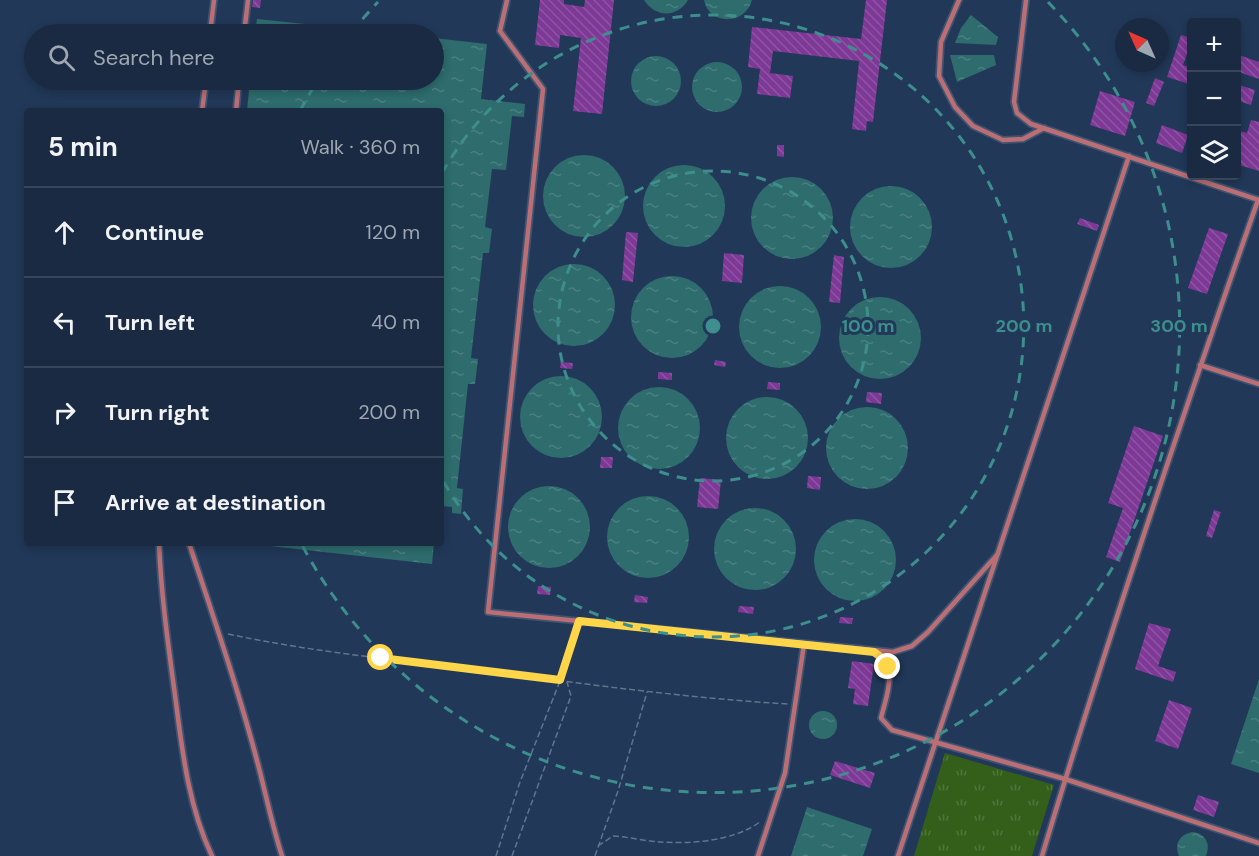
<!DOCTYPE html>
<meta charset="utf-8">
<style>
:root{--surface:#192a42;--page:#26364d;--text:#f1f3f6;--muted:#9fa7b2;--line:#37465b}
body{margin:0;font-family:"DM Sans",sans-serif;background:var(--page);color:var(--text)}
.controls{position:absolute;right:18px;top:18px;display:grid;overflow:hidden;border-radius:6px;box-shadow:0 3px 9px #0003}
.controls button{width:54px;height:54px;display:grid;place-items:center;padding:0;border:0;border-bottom:2px solid var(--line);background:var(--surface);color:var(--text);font:30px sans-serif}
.compass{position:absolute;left:1115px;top:18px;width:54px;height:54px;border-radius:50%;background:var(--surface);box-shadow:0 3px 9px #0003;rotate:315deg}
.stop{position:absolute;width:18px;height:18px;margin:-14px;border:4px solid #ffd54a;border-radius:50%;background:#fff}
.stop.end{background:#ffd54a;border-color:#fff;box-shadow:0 2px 6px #0008}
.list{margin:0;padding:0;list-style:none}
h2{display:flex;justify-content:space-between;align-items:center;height:78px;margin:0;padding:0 24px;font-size:26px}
h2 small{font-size:20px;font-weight:400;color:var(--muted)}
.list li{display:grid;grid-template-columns:39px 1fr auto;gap:18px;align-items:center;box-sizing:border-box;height:90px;padding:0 24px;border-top:2px solid var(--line)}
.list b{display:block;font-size:22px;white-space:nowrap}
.list em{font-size:20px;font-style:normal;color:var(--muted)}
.icon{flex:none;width:33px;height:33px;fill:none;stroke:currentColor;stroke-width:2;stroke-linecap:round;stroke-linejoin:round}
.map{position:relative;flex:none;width:1259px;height:856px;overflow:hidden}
.search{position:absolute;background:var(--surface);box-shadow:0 3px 9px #0003;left:24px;top:24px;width:420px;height:66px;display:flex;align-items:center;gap:15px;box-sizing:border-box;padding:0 21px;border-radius:33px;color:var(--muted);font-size:22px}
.panel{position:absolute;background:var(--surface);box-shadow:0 3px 9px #0003;left:24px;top:108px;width:420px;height:438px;border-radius:6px}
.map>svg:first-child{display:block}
.grass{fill:url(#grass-tufts)}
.water{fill:url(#water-ripples)}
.building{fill:url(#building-back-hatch)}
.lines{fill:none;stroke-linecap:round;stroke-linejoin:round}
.lane-casing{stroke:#3f5472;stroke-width:8}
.path{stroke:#617590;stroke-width:1.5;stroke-dasharray:6 3;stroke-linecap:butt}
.lane{stroke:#bb6e73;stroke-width:4.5}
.route{stroke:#ffd54a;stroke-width:8}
.ring{fill:none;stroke:#3d8e8d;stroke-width:3;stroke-dasharray:10 8}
.centre{fill:#3d8e8d;stroke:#213858;stroke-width:3}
.ring-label{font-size:18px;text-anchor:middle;font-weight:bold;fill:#3d8e8d;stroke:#213858;stroke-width:6;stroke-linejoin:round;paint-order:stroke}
</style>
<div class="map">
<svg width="1259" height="856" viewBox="0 0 1259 856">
<defs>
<pattern id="grass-tufts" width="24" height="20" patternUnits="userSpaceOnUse" patternTransform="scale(1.5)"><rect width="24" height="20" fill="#335f1a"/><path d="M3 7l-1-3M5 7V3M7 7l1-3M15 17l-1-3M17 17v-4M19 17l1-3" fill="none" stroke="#4f753b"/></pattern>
<pattern id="water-ripples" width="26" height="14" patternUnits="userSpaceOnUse" patternTransform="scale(1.5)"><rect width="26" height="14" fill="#2e6c6d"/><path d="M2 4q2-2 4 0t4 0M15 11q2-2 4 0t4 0" fill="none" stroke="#4b8082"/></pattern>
<pattern id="building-back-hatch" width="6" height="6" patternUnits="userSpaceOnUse" patternTransform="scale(1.5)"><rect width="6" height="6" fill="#7e3896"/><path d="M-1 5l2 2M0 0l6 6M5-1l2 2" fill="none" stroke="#8f54a5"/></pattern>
</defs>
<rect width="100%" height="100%" fill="#213858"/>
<polygon class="grass" points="945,753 1054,785 1032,856 914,856"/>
<g class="water">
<path d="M644 0H688C677 18 656 18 644 0Z"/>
<path d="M704 0H752C746 25 709 26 704 0Z"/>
<polygon points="971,15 998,37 996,45 955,43 961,28"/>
<polygon points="257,19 400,34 255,34"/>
<polygon points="434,38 487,44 481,99 525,104 524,117 512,116 506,170 492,169 485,227 492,229 489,253 483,253 471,358 478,359 475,384 468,384 457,488 463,489 461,514 452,513 452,507 441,506 441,111 247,111 250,80 434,80"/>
<polygon points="950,55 994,55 996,65 957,82"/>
<circle cx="656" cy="81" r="25"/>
<circle cx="717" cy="87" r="25"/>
<circle cx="584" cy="196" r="41"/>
<circle cx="684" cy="206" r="41"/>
<circle cx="792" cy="218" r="41"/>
<circle cx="891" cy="227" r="41"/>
<circle cx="574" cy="305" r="41"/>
<circle cx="672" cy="317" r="41"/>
<circle cx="780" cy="327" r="41"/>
<circle cx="880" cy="338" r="41"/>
<circle cx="561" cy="417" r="41"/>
<circle cx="659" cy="428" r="41"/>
<circle cx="767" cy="438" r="41"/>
<circle cx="867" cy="448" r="41"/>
<circle cx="549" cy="527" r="41"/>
<circle cx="648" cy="537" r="41"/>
<circle cx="755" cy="549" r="41"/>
<circle cx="855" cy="560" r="41"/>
<polygon points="242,543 434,543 432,564"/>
<polygon points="1259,679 1259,773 1231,764"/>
<circle cx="823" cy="725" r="14"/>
<polygon points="807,807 872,829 863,856 791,856"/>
<path d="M1192 832C1205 833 1211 843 1206 856H1179C1174 844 1179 835 1192 832Z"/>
</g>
<g class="building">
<polygon points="253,0 261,0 260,8 252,7"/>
<polygon points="540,0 564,0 564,4 584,7 585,0 614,0 602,114 573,111 581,38 560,35 559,48 535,45"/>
<polygon points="866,0 887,0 873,122 867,121 866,131 852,129 859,61 773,51 770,73 793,76 790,98 757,94 760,69 748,67 752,27 861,39"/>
<polygon points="1181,35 1192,38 1192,55 1187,54 1183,65 1192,68 1192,85 1167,77"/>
<polygon points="1236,54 1259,62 1259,79 1236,71"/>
<polygon points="1155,78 1164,82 1154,106 1146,103"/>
<polygon points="1236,84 1255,90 1251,105 1236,100"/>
<polygon points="1100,91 1135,102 1125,136 1090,125"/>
<polygon points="1251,120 1259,122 1259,171 1236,164 1236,130 1247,133"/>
<polygon points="1162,125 1188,135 1182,153 1156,143"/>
<polygon points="777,145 784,145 784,157 777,156"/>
<polygon points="1080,218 1099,225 1097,231 1077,224"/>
<polygon points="1209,228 1228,234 1207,294 1188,288"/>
<polygon points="626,232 638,233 633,282 622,280"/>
<polygon points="724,253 744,255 742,283 722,281"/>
<polygon points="834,255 844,257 840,303 829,302"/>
<polygon points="715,360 726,362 725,367 714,365"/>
<polygon points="561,362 573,363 572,369 560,368"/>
<polygon points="658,372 672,373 672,380 658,379"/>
<polygon points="768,382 780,383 780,390 767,389"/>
<polygon points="867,392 882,393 881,404 866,402"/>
<polygon points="1134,426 1163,436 1120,562 1106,557 1123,508 1108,503"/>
<polygon points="601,457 613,457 612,468 600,468"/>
<polygon points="808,476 821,477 820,490 807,488"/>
<polygon points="700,478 721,480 718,509 697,507"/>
<polygon points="1214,510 1221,512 1212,538 1206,536"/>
<polygon points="538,586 551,587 550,595 537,594"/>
<polygon points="635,595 648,597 647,603 634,602"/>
<polygon points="739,606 754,607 753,614 738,612"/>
<polygon points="840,617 853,618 852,624 839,623"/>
<polygon points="1149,623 1171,629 1158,666 1176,672 1173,682 1135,669"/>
<polygon points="852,661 874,664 868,706 853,704 855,689 848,688"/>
<polygon points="1169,700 1192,708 1178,749 1155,741"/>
<polygon points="835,761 875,773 870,788 830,775"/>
<polygon points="1198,795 1219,802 1214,817 1193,810"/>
</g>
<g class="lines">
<g class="lane-casing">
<g id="lane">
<polyline points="507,0 500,31 543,89 488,612 893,652 912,646 928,632 997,555"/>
<polyline points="959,0 941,42 939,76 955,107 973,126 1003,140 1023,139 1044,128"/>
<polyline points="1026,0 1014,102 1017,113 1031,124 1259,200"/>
<polyline points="210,34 214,0"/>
<polyline points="244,34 248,0"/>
<polyline points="202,111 206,80"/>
<polyline points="236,111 239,80"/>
<polyline points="1200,365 1259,384"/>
<path d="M159 543C161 594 168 644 175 695 182 749 188 806 212 856"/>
<path d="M189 543C214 619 240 694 260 772 267 800 273 828 282 856"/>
<path d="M874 652C899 670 887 693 881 718L892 730 1065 779 1259 843"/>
<polyline points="758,856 785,773 804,644"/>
<polyline points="898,856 1129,156"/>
<path d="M1042 856C1108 636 1182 417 1258 200"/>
</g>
</g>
<g class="path">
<path d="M228 634C312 652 399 660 485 671 586 684 686 698 788 704"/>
<path d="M598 846 613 836C629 837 645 841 660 842 692 844 735 841 761 821"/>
<polyline points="496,856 520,782 566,666 577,628"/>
<polyline points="512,856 571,696 567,682"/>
<polyline points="595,856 618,791 647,692"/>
</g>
<use href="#lane" class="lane"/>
</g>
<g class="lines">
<polyline class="route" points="381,658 560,680 579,621 874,652 882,658 888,667"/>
</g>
<g class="ring">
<circle cx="713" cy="326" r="155"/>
<path d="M442 173A311 311 0 1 1 442 479"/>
<path d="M300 111A466 466 0 0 1 316 83M351 33A466 466 0 0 1 378 2M1048 2A466 466 0 1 1 302 545"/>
</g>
<circle cx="713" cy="326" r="9" class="centre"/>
<g class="ring-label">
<text x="868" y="332">100 m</text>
<text x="1024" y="332">200 m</text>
<text x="1179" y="332">300 m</text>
</g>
</svg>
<div class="controls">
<button>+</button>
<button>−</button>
<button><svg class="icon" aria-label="layers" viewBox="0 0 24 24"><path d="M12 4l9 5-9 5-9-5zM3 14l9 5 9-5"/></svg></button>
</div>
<svg class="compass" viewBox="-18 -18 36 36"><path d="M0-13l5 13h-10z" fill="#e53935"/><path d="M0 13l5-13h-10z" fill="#9fa7b2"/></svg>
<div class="stop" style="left:381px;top:658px"></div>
<div class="stop end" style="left:888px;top:667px"></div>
<div class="search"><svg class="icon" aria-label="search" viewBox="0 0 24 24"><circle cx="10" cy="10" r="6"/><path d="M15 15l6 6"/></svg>Search here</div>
<section class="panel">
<h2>5 min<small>Walk · 360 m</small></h2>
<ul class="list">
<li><svg class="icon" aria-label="ahead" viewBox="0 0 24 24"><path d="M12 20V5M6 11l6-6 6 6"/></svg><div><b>Continue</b></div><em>120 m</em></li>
<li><svg class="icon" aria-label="left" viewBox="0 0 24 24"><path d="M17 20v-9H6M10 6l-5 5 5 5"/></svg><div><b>Turn left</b></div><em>40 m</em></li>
<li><svg class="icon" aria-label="right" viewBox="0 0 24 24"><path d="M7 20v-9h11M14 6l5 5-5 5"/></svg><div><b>Turn right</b></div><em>200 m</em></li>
<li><svg class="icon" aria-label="arrive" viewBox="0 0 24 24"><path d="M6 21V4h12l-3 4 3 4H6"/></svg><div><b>Arrive at destination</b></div></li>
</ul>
</section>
</div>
